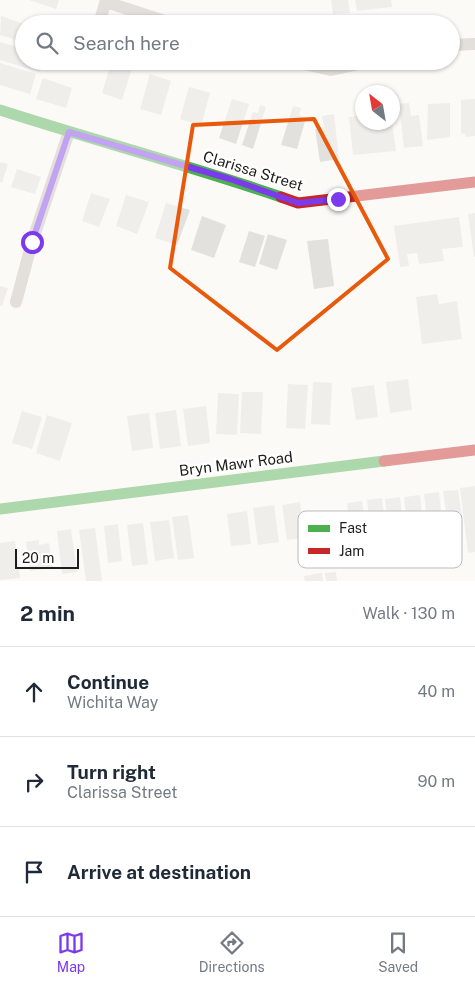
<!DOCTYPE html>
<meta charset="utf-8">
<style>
:root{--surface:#fff;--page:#f2f2f3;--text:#1f2937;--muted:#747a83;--line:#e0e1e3;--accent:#7c3aed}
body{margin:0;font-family:"Public Sans",sans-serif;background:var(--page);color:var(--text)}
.compass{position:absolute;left:355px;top:85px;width:45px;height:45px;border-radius:50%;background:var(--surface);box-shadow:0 1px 4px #0004;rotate:329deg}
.scale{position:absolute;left:15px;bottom:12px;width:64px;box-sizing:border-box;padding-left:5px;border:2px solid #1e1d1b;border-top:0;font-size:14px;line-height:18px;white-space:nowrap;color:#1e1d1b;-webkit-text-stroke:4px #fff;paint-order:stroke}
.stop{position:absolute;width:15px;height:15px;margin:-11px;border:4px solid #7c3aed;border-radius:50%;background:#fff}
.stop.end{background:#7c3aed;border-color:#fff;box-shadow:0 1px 5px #0008}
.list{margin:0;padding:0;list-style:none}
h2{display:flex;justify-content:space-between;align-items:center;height:65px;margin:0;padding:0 20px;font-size:21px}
h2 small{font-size:16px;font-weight:400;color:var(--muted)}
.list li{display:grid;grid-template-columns:32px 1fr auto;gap:15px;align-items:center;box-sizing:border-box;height:90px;padding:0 20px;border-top:1px solid var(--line)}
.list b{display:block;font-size:19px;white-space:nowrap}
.list p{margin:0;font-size:16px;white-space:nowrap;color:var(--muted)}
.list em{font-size:16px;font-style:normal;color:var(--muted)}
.icon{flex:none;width:28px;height:28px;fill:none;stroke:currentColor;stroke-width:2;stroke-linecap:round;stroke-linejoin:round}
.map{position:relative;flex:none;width:475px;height:581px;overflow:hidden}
.search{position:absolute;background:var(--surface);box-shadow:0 1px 4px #0004;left:15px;right:15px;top:15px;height:55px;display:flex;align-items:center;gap:12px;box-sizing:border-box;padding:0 18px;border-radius:28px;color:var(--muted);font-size:19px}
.sheet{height:335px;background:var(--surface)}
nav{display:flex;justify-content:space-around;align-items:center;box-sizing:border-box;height:70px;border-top:1px solid var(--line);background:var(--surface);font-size:14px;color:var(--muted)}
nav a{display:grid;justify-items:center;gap:2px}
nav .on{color:var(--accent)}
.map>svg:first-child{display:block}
.building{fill:#e2e1de}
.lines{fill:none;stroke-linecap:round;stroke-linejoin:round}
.lane{stroke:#c5c0ba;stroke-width:12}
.fast{stroke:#4caf50;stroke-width:11}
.jam{stroke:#c62828;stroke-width:11}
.route{stroke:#7c3aed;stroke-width:6}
.marked{fill:none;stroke:#e8590c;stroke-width:4;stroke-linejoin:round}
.labels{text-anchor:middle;stroke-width:5;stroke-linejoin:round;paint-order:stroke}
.street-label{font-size:15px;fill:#1e1d1b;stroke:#fff}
.key{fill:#fff;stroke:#bcbbbb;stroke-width:1}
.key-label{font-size:14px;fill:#1e1d1b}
</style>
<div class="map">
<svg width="475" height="581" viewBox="0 0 475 581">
<rect width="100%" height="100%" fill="#fbfaf6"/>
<g class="building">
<polygon points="29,0 59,0 56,9"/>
<polygon points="331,0 348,0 350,13 333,14"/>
<polygon points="355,0 391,0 392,7 357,11"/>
<polygon points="1,16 24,24 24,42 0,35"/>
<polygon points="0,42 24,49 24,61 43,61 40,72 0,60"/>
<polygon points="0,63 36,74 30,94 0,85"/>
<polygon points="111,63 132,68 122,100 102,93"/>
<polygon points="150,74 171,81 161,115 140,109"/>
<polygon points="43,78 72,88 66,108 36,99"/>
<polygon points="189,87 210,93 201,126 180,119"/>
<polygon points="232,99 249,104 236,144 219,138"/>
<polygon points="475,99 475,136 466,137 465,134 461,133 461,100"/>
<polygon points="409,103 411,116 419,115 423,146 404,148 399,104"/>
<polygon points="450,103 450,137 427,140 428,104"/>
<polygon points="260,105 266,107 253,149 242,145 253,112 258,113"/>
<polygon points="293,106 301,108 299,115 306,118 297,149 281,145"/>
<polygon points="334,114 339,159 320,162 315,129 324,128 322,116"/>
<polygon points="362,115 362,122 392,122 396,151 353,155 349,117"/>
<polygon points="0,162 8,164 2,183 0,182"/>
<polygon points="17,169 41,177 35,194 11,187"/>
<polygon points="91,193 110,199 99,227 82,221"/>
<polygon points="126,195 149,202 137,234 116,226"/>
<polygon points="166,203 190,210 177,245 155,238"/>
<polygon points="475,213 475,257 474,257 468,214"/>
<polygon points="202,216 226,225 214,258 191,250"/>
<polygon points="459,217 463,247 442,249 444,261 419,264 417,253 407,254 409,266 400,267 394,226"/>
<polygon points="249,231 265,236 255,267 239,262"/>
<polygon points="268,234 287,240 277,270 259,264"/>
<polygon points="328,239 334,286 314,289 307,241"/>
<polygon points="0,286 8,288 2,306 0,305"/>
<polygon points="437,294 439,304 457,301 462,339 422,344 416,297"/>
<polygon points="408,379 412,410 390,413 386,382"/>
<polygon points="313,382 332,383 330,425 311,424"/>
<polygon points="288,384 308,385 305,429 286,428"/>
<polygon points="374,385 378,417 356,420 351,388"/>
<polygon points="242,392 263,392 261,434 240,433"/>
<polygon points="218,393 239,394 237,435 216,434"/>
<polygon points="206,406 210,443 188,446 183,409"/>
<polygon points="176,410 181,446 160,449 155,413"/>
<polygon points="22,411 42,417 32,449 12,443"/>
<polygon points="149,413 153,448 132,451 127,416"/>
<polygon points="47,415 72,423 60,461 36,453"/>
<polygon points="475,486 475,552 468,553 460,488"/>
<polygon points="458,490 462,517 447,519 443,491"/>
<polygon points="439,492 442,520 427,521 424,494"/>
<polygon points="420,495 424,532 408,534 404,497"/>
<polygon points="400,497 405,542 390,544 385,499"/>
<polygon points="382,498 385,526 370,528 367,500"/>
<polygon points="362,501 366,529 351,531 347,503"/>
<polygon points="300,502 305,538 287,540 282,505"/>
<polygon points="274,505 279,542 258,545 253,508"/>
<polygon points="247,511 251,544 231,546 227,514"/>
<polygon points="188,515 194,558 178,560 172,517"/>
<polygon points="169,520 174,558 155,561 150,522"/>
<polygon points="143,523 148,564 132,566 127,525"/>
<polygon points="118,524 122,561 108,563 104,526"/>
<polygon points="95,528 102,581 86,581 79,530"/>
<polygon points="71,529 77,572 62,574 57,531"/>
<polygon points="39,540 39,545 49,543 53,568 30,571 26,542"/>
<polygon points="15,541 20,578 0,580 0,543"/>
<polygon points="336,572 337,581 326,581 325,573"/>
<polygon points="322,573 323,581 305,581 304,576"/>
</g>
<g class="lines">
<g class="lane">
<polyline points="106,2 174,24"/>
<polyline points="99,24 106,0"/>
<polyline points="451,45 475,44"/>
<polyline points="291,61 331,70 373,61"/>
<polyline points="16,302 32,242 69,132"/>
</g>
<g class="fast">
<path d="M0 110C93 140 188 165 281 197"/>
<polyline points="0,509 384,461"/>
</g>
<g class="jam">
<polyline points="281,197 298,203 475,182"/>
<polyline points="384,461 475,450"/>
</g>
</g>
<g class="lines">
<polyline class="route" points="32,242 69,132 230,179 298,203 338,199"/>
</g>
<path d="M0 0H475V581H0ZM314 119 388 259 277 350 170 268 193 125Z" fill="#fbfaf6" fill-opacity=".55" fill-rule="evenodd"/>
<path class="marked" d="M314 119 388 259 277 350 170 268 193 125Z"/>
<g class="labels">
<g class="street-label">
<text transform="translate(253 171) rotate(17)" y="5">Clarissa Street</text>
<text transform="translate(236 464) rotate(-7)" y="5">Bryn Mawr Road</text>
</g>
</g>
<rect x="298" y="511" width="164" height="57" rx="8" class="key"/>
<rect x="308" y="525" width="22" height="7" fill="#4caf50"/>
<rect x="308" y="548" width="22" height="6" fill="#c62828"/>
<g class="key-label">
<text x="339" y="533">Fast</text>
<text x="339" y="556">Jam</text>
</g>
</svg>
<svg class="compass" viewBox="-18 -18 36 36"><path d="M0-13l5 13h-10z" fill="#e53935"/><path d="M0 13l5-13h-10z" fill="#747a83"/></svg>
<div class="scale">20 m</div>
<div class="stop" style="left:32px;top:242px"></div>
<div class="stop end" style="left:338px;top:199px"></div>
<div class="search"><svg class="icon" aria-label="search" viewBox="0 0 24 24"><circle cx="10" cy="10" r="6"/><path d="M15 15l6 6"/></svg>Search here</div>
</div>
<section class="sheet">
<h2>2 min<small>Walk · 130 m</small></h2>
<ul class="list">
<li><svg class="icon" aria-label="ahead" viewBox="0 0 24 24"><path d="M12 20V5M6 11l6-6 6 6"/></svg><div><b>Continue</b><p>Wichita Way</p></div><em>40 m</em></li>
<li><svg class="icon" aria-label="right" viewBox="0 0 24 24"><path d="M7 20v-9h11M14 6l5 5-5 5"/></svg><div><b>Turn right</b><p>Clarissa Street</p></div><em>90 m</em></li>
<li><svg class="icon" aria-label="arrive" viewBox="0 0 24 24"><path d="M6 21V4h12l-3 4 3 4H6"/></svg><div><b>Arrive at destination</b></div></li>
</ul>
</section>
<nav>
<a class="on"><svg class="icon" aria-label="map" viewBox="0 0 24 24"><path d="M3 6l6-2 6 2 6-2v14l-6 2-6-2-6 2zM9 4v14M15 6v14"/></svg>Map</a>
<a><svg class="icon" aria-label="directions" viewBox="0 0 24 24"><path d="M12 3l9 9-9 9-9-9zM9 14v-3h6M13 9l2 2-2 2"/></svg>Directions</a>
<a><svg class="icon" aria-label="saved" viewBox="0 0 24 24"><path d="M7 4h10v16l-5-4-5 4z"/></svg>Saved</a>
</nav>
